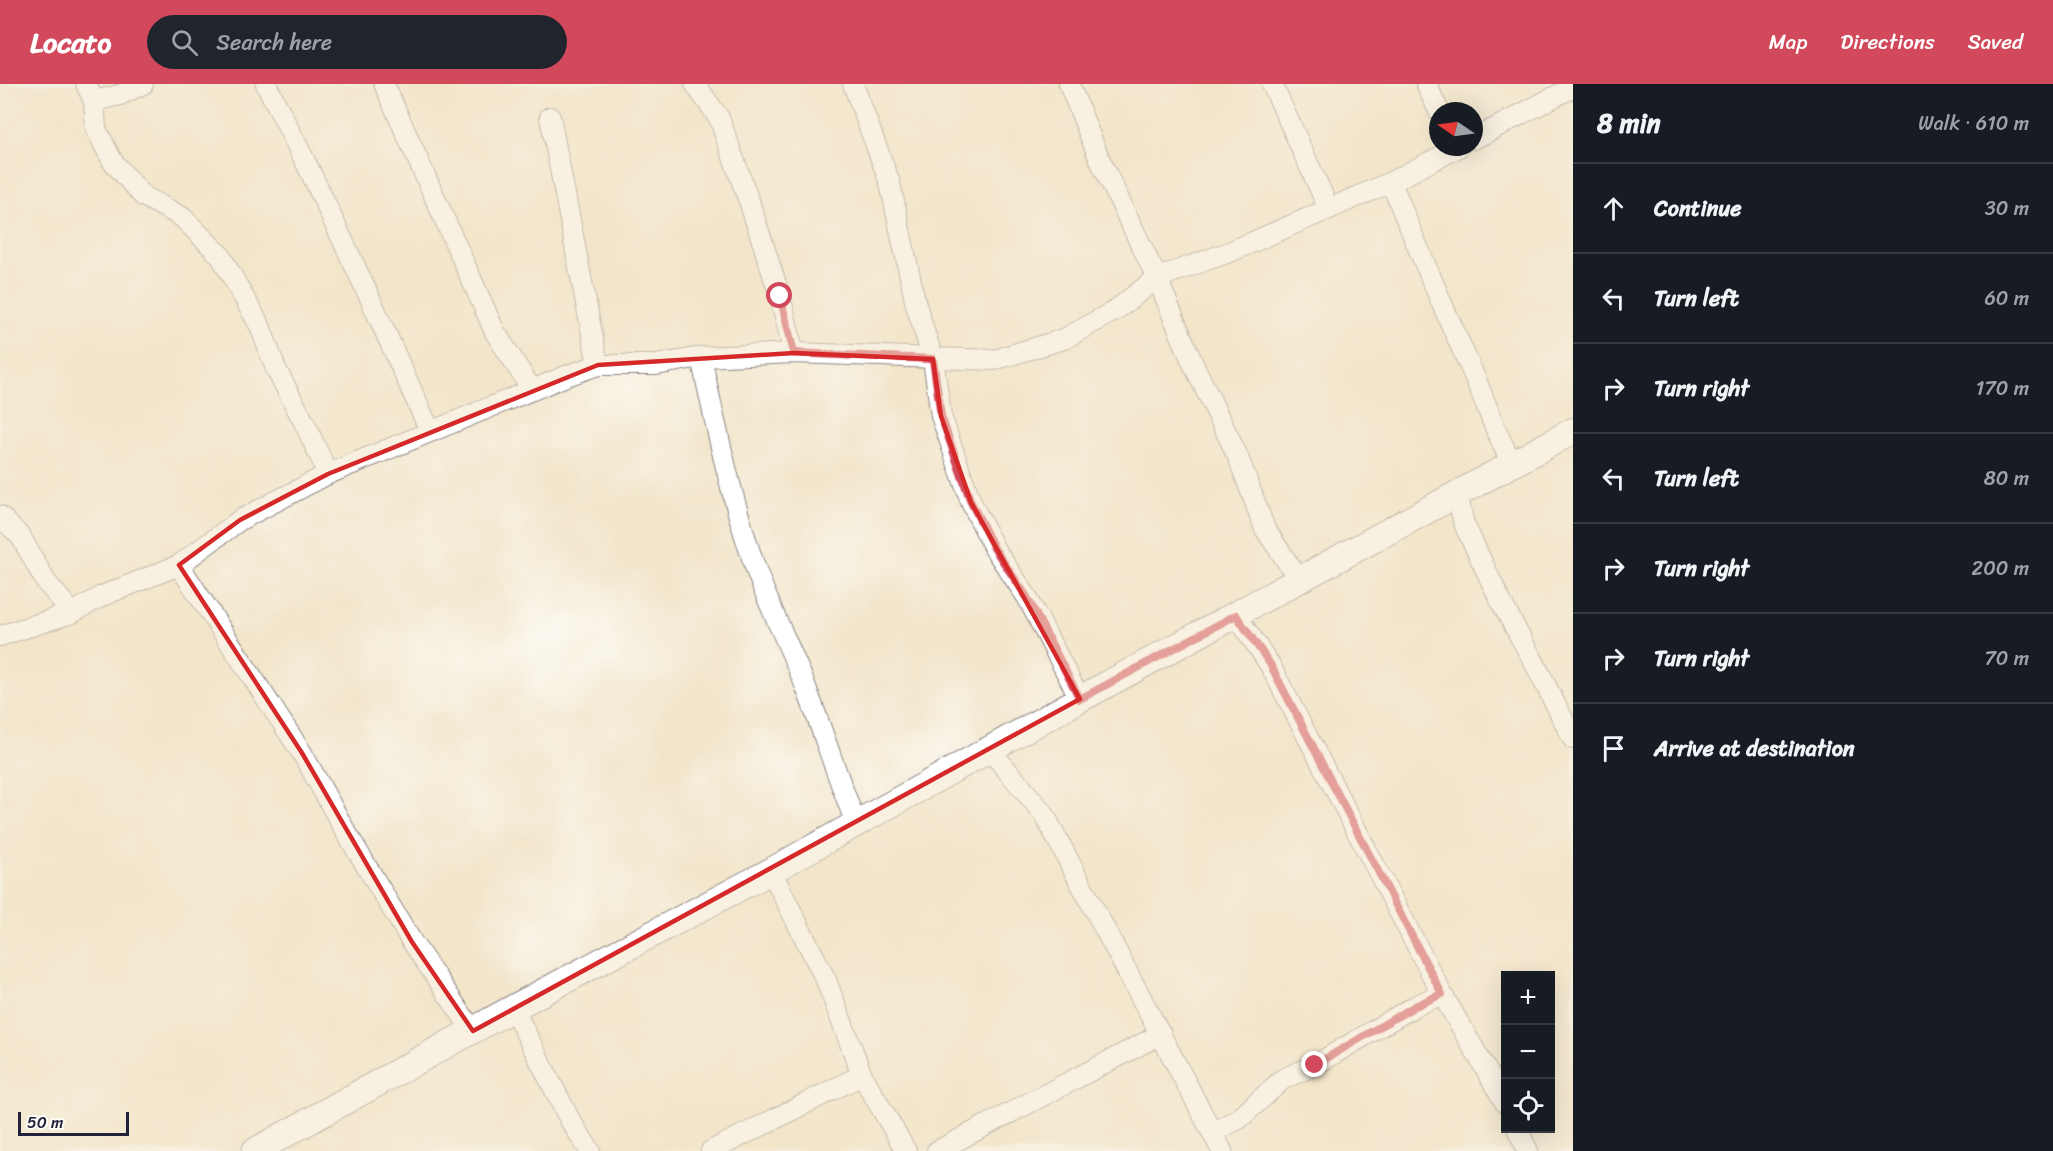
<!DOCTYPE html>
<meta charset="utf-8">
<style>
:root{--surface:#171b24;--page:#20242c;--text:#f1f3f6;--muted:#9ea1a6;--line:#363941;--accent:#d1495b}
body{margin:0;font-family:Sriracha,sans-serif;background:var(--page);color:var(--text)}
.controls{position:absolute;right:18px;bottom:18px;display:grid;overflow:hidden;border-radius:0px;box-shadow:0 6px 24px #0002}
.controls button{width:54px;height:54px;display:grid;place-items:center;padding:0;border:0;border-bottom:2px solid var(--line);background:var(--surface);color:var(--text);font:30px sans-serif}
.compass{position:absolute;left:1429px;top:18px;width:54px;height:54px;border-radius:50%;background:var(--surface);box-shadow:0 6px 24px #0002;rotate:283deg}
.scale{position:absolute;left:18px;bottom:15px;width:111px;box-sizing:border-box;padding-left:6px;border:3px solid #22223b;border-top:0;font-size:16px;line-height:21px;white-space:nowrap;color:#22223b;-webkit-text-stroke:4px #fdfcf7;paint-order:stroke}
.stop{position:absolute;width:18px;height:18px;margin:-14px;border:4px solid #d1495b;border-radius:50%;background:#fff}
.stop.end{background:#d1495b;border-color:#fff;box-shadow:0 2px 6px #0008}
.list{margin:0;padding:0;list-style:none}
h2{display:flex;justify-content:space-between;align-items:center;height:78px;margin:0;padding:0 24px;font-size:26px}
h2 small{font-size:20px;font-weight:400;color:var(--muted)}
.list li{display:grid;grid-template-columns:39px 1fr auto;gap:18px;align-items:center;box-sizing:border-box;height:90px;padding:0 24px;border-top:2px solid var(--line)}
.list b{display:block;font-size:22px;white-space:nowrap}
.list em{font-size:20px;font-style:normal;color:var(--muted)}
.icon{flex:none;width:33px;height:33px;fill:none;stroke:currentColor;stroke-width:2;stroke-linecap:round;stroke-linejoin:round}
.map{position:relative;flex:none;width:1573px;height:1067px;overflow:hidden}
header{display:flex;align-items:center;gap:36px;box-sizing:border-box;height:84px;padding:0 30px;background:var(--accent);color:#fff}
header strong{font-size:28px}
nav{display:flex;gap:33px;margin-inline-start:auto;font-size:21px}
.search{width:420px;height:54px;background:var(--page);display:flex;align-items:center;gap:15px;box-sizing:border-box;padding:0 21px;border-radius:33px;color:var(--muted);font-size:22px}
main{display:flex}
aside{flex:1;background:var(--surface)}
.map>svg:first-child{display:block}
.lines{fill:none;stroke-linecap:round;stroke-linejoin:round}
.minor-casing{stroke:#8a8482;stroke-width:22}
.major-casing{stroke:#8a8482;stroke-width:28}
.minor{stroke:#fff;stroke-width:20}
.major{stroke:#fff;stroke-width:26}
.route{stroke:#d1495b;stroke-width:8}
.marked{fill:none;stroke:#d62828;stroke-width:4.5;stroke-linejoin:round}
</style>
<header>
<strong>Locato</strong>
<div class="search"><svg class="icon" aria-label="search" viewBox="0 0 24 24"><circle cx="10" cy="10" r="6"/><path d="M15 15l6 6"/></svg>Search here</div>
<nav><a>Map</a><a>Directions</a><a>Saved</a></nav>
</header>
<main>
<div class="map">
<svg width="1573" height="1067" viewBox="0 0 1573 1067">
<rect width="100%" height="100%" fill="#fdfcf7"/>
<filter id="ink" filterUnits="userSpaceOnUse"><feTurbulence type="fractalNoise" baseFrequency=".0167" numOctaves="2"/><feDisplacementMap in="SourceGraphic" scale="12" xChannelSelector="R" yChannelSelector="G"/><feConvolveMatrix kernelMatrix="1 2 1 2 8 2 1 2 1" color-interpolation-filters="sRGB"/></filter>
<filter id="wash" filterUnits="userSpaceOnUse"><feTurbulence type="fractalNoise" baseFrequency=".008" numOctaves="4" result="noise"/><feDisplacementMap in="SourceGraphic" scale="24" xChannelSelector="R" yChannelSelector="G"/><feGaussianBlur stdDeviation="1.35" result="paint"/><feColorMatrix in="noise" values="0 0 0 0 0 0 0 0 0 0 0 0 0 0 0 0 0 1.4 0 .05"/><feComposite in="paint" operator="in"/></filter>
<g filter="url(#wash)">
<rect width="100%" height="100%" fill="#f2e5ca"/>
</g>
<g filter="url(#ink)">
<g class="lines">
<g class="minor-casing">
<g id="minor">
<polyline points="86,0 94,17 96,45 113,78 143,112 182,133 220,171 260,242 276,285 304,338 328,390"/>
<polyline points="266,0 309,85 369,212 430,347"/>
<polyline points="384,0 495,248 532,306"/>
<polyline points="695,0 719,34 749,117 780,212 794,269"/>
<polyline points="853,0 890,99 916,221 933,275 941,332 971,418 994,464 1027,513 1080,615"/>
<polyline points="1069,0 1100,76 1157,194 1191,275 1238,373 1265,445 1300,497"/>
<polyline points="1272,0 1329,125"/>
<polyline points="1426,0 1439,27"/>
<polyline points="94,17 120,11 143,0"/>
<polyline points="550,33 598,281"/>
<polyline points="1474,55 1573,3"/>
<path d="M1391 98C1418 165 1446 230 1476 296 1488 324 1497 353 1512 379"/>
<path d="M701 273C716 343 731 413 754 480 769 524 791 564 807 606 824 651 838 695 856 739"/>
<polyline points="1457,410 1464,440 1501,518 1535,580 1573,655"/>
<polyline points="0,432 21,453 46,498 72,529"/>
<polyline points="179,481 302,669 346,748 412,858 473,947"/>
<polyline points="1236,531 1270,581 1442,910 1506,1020"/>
<polyline points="0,552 72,529 102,512 179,481 240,436 328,390 566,292 598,281 656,281 701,273 794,269 994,276 1064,255 1116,226 1157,194 1232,167 1391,98 1459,63"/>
<polyline points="990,666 1044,730 1222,1067"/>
<polyline points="771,787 826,896 862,991 906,1067"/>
<polyline points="513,924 570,1036 590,1067"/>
<polyline points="1517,1044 1528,1067"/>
<polyline points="1213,1048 1239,1035 1283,995 1315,981 1415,922 1442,910"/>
<polyline points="711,1067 862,991"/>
<polyline points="937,1067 1161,950"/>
</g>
</g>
<g class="major-casing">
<polyline id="major" points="255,1067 513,924 771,787 1080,615 1573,347"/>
</g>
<use href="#minor" class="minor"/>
<use href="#major" class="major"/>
</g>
</g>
<g class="lines" filter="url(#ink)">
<polyline class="route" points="780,212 794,269 933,275 941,332 971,418 994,464 1027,513 1080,615 1236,531 1270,580 1442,910 1415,922 1315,981"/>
</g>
<path d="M0 0H1573V1067H0ZM794 269 933 275 941 332 971 418 1080 615 473 947 412 858 302 669 179 481 240 436 328 390 598 281Z" fill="#f2e5ca" fill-opacity=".55" fill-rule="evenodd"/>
<path class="marked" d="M794 269 933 275 941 332 971 418 1080 615 473 947 412 858 302 669 179 481 240 436 328 390 598 281Z"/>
</svg>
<div class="controls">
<button>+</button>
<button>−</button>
<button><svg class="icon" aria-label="locate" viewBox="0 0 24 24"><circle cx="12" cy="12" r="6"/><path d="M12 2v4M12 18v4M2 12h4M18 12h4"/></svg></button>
</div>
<svg class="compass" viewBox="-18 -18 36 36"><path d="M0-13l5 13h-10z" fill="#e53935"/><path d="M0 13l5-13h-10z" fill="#9ea1a6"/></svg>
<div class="scale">50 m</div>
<div class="stop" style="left:780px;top:212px"></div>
<div class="stop end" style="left:1315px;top:981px"></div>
</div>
<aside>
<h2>8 min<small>Walk · 610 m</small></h2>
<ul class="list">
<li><svg class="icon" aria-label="ahead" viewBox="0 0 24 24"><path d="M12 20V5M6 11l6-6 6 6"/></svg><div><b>Continue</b></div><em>30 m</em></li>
<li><svg class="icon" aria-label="left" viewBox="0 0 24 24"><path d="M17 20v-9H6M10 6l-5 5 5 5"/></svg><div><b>Turn left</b></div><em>60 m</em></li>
<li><svg class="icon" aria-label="right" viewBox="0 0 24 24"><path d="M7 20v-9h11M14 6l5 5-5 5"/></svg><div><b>Turn right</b></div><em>170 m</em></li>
<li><svg class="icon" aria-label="left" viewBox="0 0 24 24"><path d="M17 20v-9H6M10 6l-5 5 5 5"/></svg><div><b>Turn left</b></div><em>80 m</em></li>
<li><svg class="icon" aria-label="right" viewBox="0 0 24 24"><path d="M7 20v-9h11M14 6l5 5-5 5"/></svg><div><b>Turn right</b></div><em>200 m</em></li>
<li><svg class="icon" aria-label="right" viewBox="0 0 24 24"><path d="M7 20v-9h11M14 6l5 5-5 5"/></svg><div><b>Turn right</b></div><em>70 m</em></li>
<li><svg class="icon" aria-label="arrive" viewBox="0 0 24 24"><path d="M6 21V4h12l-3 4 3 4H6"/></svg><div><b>Arrive at destination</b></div></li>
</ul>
</aside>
</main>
